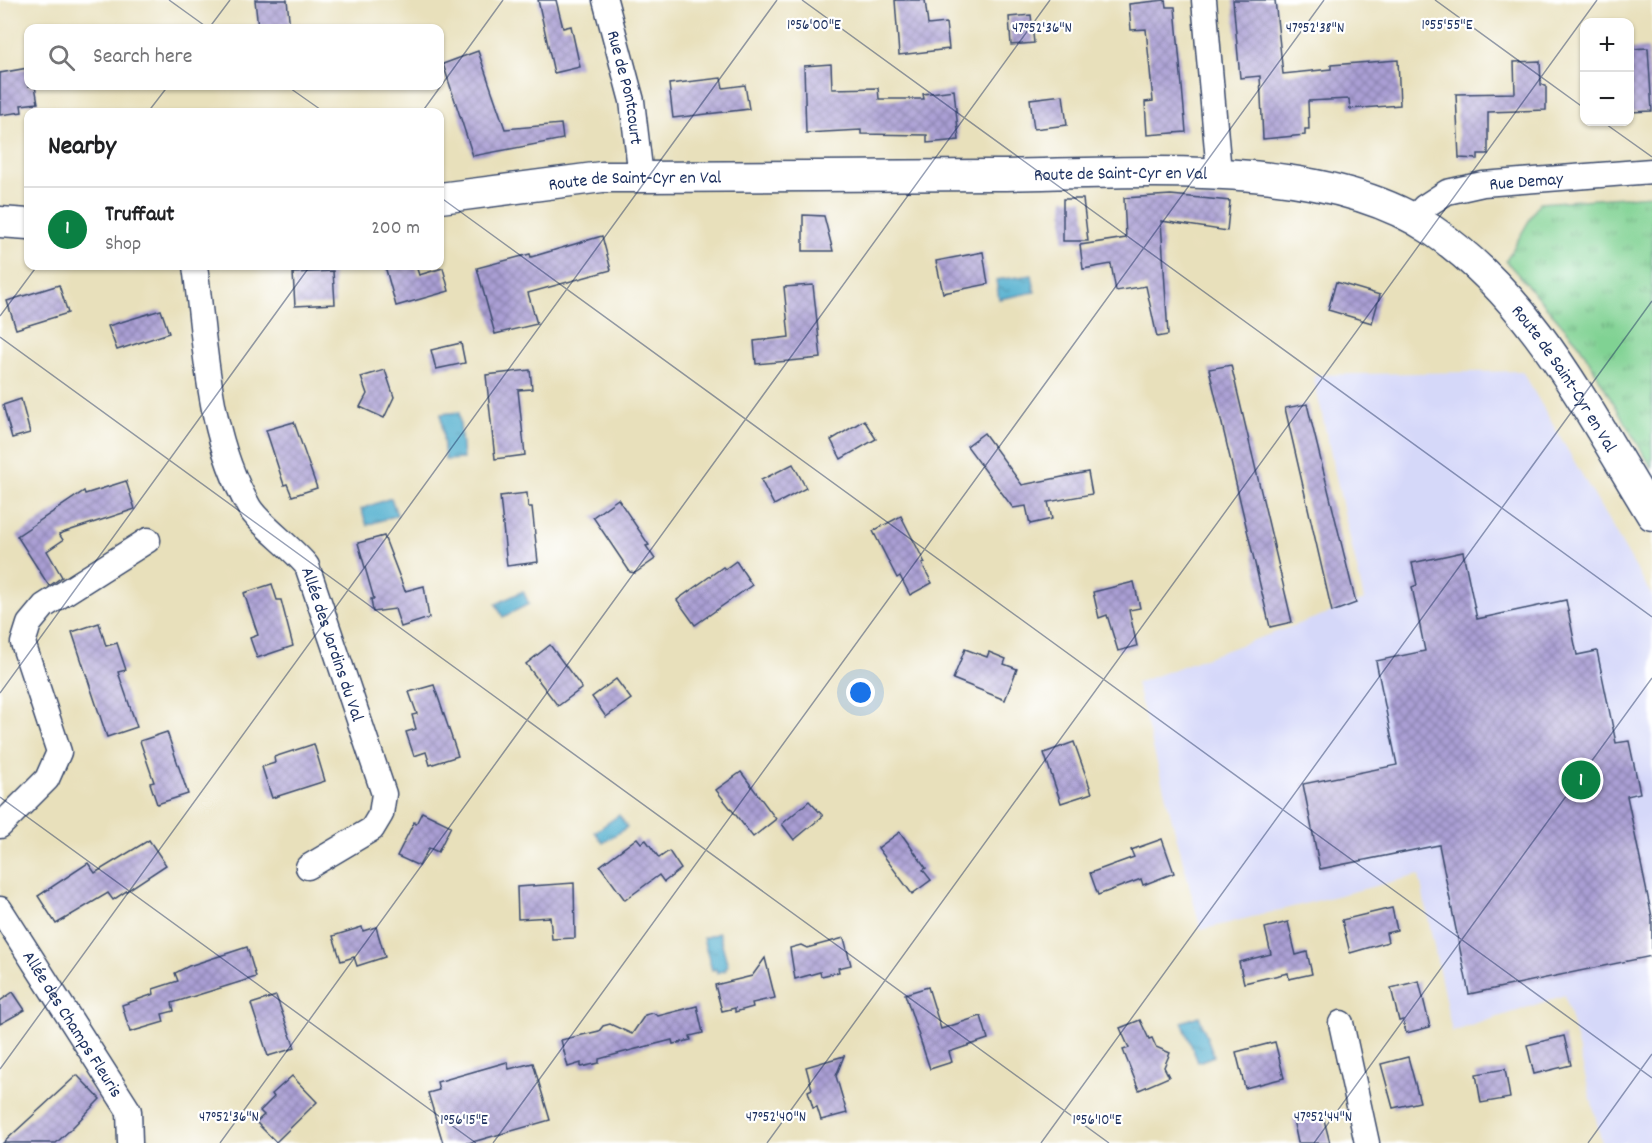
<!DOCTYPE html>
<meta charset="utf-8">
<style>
:root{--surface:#fff;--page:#f2f2f2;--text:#202124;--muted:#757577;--line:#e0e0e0;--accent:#0b8043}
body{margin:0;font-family:Dekko,sans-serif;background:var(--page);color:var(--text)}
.controls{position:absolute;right:18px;top:18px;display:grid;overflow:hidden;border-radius:12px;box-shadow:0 2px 4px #0004}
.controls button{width:54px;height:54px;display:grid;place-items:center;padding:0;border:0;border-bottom:2px solid var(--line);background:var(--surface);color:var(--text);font:30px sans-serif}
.you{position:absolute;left:861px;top:693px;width:21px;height:21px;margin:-15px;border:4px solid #fff;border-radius:50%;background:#1a73e8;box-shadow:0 0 0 9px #1a73e833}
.badge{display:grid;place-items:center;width:39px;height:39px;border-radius:50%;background:var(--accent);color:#fff;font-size:20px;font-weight:700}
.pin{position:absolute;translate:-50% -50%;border:3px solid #fff;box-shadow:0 2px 6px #0006}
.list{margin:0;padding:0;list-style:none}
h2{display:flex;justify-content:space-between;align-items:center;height:78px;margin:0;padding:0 24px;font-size:26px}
h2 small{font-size:20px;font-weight:400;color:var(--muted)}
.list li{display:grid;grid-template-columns:39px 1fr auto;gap:18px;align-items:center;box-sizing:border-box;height:84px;padding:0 24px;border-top:2px solid var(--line)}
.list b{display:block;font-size:22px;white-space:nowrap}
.list p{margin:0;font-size:20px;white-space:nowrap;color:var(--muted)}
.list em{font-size:20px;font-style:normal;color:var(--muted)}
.icon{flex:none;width:33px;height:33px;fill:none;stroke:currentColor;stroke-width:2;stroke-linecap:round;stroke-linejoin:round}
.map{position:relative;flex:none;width:1652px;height:1143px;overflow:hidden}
.search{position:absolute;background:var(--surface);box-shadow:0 2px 4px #0004;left:24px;top:24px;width:420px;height:66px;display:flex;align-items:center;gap:15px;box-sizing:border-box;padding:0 21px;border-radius:12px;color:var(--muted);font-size:22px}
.panel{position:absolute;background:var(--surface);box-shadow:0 2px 4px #0004;left:24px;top:108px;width:420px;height:162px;border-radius:12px}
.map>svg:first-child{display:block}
.built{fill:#d5d8f9}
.park{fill:url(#park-tufts);stroke:#4e8078;stroke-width:1.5}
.water{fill:url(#water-ripples);stroke:#366e96;stroke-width:1.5}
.building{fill:url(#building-cross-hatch)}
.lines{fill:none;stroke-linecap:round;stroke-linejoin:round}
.minor-casing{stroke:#3a4a6c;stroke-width:27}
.tertiary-casing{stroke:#3a4a6c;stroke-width:33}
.minor{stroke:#fff;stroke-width:24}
.tertiary{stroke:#fff;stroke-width:30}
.ticks{fill:none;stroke:#1b2f5e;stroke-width:1.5;stroke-opacity:0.45}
.labels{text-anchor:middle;stroke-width:4.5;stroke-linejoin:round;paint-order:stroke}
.street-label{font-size:18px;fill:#1b2f5e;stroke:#fff}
.ticks-label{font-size:15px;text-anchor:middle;fill:#1b2f5e;stroke:#fff;stroke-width:4.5;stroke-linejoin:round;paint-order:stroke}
</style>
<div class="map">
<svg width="1652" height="1143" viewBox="0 0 1652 1143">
<defs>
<pattern id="park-tufts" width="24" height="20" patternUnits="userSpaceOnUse" patternTransform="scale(1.5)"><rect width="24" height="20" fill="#80d293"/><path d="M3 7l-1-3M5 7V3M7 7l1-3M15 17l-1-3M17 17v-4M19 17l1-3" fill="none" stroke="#68ab7b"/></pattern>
<pattern id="water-ripples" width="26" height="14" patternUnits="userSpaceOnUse" patternTransform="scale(1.5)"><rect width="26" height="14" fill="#50aece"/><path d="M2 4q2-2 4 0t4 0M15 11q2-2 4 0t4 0" fill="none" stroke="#428eaa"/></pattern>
<pattern id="building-cross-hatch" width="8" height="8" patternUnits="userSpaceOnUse" patternTransform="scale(1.5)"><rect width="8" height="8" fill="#aa9fd4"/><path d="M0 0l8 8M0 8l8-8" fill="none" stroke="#8a82af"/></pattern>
</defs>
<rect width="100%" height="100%" fill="#fff"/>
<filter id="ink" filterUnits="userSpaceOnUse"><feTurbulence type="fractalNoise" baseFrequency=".0167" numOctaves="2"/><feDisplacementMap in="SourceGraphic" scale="12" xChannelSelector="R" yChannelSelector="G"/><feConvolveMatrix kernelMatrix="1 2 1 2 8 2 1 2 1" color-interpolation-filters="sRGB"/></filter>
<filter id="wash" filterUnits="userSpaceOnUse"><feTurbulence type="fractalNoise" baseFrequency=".008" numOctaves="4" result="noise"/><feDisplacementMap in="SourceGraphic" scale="24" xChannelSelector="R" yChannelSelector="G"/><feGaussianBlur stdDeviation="1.35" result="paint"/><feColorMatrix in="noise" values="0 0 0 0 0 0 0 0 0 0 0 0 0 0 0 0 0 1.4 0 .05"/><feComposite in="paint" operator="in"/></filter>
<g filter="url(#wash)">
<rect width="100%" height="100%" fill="#e8e0bb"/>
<polygon class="built" points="1522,371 1652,596 1652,1143 1602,1143 1565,995 1452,1032 1419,875 1201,930 1136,683 1364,600 1313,375"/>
<polygon class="park" points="1652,195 1652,468 1579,344 1506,261 1539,203"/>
<g class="water">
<polygon points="1032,275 1035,292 999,299 996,280"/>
<polygon points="459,412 463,459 445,460 441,414"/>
<polygon points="391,498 397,515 367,525 361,509"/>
<polygon points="523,591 529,604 503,617 496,604"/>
<polygon points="619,815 627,827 603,843 595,832"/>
<polygon points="719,933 728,966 725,967 726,970 717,973 716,969 712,970 703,938"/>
<polygon points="1199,1016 1214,1056 1198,1062 1182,1022"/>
</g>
<g id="blocks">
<g class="building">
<polygon points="255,0 287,0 290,28 258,28"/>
<polygon points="538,0 556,0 563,28 571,26 580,67 554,73"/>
<polygon points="895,0 925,0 928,25 946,23 949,49 899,55"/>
<polygon points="1165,0 1166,7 1175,7 1186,132 1147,135 1145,102 1153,101 1146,29 1131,30 1129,4"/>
<polygon points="1233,0 1275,0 1283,74 1331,69 1331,65 1398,60 1400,105 1350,109 1349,99 1308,101 1309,129 1305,129 1305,135 1263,139 1260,76 1240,78"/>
<polygon points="1031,15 1034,43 1011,45 1009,17"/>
<polygon points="1648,48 1652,111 1629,112 1629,49"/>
<polygon points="478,51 505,129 561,124 563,139 473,156 443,64"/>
<polygon points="1540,61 1541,85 1546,86 1546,110 1488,112 1488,154 1478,154 1478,159 1459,158 1456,94 1515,93 1514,62"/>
<polygon points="831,64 832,89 878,88 879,99 924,99 923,94 954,90 959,140 927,143 927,135 861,134 861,130 806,133 804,66"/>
<polygon points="28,68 28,86 35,86 38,103 21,105 22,112 0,115 0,73"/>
<polygon points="721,78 723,88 745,85 749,109 673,118 669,84"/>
<polygon points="1063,95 1067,125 1034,129 1030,99"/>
<polygon points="1171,195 1230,201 1227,231 1161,221 1168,335 1157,337 1146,286 1116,291 1111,264 1083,269 1080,245 1126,238 1124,198"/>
<polygon points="1063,199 1083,199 1088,241 1063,241"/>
<polygon points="803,215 824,216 833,251 803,251"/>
<polygon points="602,236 611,270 528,293 537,324 495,334 477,268 530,254 531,257"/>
<polygon points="983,252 988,284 943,293 936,261"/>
<polygon points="385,266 416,266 419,275 443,268 449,291 396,306"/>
<polygon points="333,271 335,304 295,306 293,273"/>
<polygon points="1336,282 1380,295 1372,323 1328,310"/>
<polygon points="59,285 68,313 16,329 7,301"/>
<polygon points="813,285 821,358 756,364 754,341 789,337 784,287"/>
<polygon points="161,310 169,333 117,350 108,326"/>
<polygon points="461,343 465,363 436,369 431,350"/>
<polygon points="1231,365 1292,622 1270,627 1209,369"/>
<polygon points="385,370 394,397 384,418 360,407 367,394 361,377"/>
<polygon points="530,370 532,389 518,390 525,455 495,459 486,375"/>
<polygon points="21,399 30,433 12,438 3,405"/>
<polygon points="1307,404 1356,603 1332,612 1285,408"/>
<polygon points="864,420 876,439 841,459 831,440"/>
<polygon points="294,422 317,488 292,496 287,484 284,485 266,430"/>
<polygon points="984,433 1022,485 1088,472 1092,494 1048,502 1052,519 1030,524 1026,506 1013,508 967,446"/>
<polygon points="793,464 806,488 774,505 761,480"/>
<polygon points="126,481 135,509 59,534 63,540 47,551 62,577 49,586 17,536 84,491 85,494"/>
<polygon points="527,493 528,507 532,507 538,562 507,566 500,496"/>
<polygon points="618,499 649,545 646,546 655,559 635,573 630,572 593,517"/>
<polygon points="901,516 925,563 922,564 932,583 910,595 900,576 897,578 873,531"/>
<polygon points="384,536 405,591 424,586 429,618 401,627 395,609 373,612 371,599 374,599 358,543"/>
<polygon points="1463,552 1477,619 1566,600 1577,655 1597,651 1616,743 1629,741 1640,793 1627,796 1652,917 1652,956 1469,994 1439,845 1320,869 1303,784 1397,765 1376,661 1425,651 1412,587 1417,585 1412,563"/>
<polygon points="736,561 752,585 695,625 677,600 723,567 725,569"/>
<polygon points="1134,582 1140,608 1129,610 1137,646 1118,651 1107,615 1099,618 1093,592"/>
<polygon points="272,584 277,600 281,600 293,646 257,658 250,638 258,635 244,593"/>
<polygon points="99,623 106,646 117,643 126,670 118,672 137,727 107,737 72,632"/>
<polygon points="550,645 582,688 558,706 526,664"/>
<polygon points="965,649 987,657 989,652 1006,659 1004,664 1017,669 1005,700 953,679"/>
<polygon points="616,679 631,699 606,717 592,697"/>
<polygon points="434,685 458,756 430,765 426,752 414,756 406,732 416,729 412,715 417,714 409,692"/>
<polygon points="167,732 188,794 157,804 150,783 154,782 140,741"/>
<polygon points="1074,742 1092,793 1061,803 1044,753"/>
<polygon points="314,744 325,781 272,798 262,767 275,763 274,757"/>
<polygon points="741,772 776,819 753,837 716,790"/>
<polygon points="809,801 823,816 794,840 782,824"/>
<polygon points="422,812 451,826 438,852 429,848 419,866 397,856 414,822 416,824"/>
<polygon points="900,832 926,868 923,870 931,880 912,894 878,848"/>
<polygon points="637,838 641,843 646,840 659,858 669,851 681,869 664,882 659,875 625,900 600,866"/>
<polygon points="1162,839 1174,873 1143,885 1141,879 1098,895 1090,873 1134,857 1131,850"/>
<polygon points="149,840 166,865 113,900 108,893 56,924 38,896 88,863 95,873"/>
<polygon points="574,883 575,938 552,939 550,917 518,919 517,887"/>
<polygon points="1392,908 1397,930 1386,933 1388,942 1350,953 1342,920"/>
<polygon points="1288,922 1296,955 1307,952 1312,974 1289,979 1288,973 1244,983 1239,962 1271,954 1265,928"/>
<polygon points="362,927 363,931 376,927 385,957 357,966 354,957 341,961 333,936"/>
<polygon points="844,938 851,965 838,968 839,972 821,976 820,972 795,979 790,948 801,945 807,948"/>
<polygon points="247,947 256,977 172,1003 174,1011 162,1014 164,1022 130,1032 122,1005 154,994 153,989 178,981 175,973 189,966"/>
<polygon points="765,958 775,998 752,1003 753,1007 735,1012 735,1008 722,1011 715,985 752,976"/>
<polygon points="1419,981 1430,1027 1406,1033 1403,1020 1399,1021 1391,988"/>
<polygon points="928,987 941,1029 981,1016 988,1039 949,1052 952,1062 930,1069 905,994"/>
<polygon points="13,992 25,1010 0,1024 0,1001"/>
<polygon points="276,996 295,1048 268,1056 251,1004"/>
<polygon points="697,1006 703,1033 690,1036 691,1040 673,1044 672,1040 632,1050 599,1059 599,1063 581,1067 581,1063 568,1067 561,1040 599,1031 603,1026 610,1024 632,1034 645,1015 653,1013 658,1016"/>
<polygon points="1140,1020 1149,1039 1152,1038 1156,1047 1170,1053 1164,1067 1169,1077 1139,1090 1123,1050 1129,1048 1120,1028"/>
<polygon points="1564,1036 1571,1065 1534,1074 1527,1045"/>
<polygon points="1275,1042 1284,1078 1245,1088 1236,1052"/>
<polygon points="844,1056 836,1076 847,1113 821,1120 817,1107 813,1108 808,1091 812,1089 806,1067"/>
<polygon points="1408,1057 1420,1102 1393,1108 1381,1064"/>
<polygon points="507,1062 509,1069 533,1063 550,1120 469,1143 443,1143 428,1093 439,1090 437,1082"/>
<polygon points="1505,1069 1510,1098 1481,1103 1476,1074"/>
<polygon points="77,1075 100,1099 70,1130 56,1143 3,1143"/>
<polygon points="292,1076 317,1102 276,1142 256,1122 264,1115 260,1111 274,1097 272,1094"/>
<polygon points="1322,1112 1330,1143 1298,1143 1293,1119"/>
</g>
</g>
</g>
<g filter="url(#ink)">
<use href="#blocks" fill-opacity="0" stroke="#3a4a6c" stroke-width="1.5"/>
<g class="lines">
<g class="minor-casing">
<g id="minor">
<path id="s1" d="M605 0 632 101 641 177"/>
<polyline points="1204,0 1219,173"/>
<path id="s2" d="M1413 219 1424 207 1447 192 1483 184 1652 171"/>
<path id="s3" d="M195 266C206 346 207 435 249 507 258 523 293 548 307 566L384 794 381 814 372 829 308 867"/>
<polyline points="0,826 47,779 59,752 23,643 29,624 44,606 148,540"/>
<path id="s4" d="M0 909 129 1111 130 1143"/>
<polyline points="1341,1023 1367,1143"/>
</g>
</g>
<g class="tertiary-casing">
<g id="tertiary">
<path id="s5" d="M440 198 602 177H641C758 176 875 176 992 175 1123 174 1321 154 1432 230 1534 299 1589 414 1652 515"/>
<polyline points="0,222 28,224"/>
</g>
</g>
<use href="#minor" class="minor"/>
<use href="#tertiary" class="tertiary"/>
</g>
</g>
<path class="ticks" d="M169 0 208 28M802 0 1652 617M1435 0 1584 108M209 28 230 0M287 86 324 112M148 112 168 86M422 112 503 0M1603 122 1652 157M440 197 1652 1078M0 316 37 266M0 337 1109 1143M0 693 310 266M0 797 476 1143M0 1069 777 0M220 1143 1050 0M493 1143 1324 0M767 1143 1597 0M1041 1143 1652 301M1314 1143 1652 678M1588 1143 1652 1054"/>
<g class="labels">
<g class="street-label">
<text dy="6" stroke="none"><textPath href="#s1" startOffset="90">Rue de Pontcourt</textPath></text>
<text dy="6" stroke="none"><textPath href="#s5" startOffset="682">Route de Saint-Cyr en Val</textPath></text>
<text dy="6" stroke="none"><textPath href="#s5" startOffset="196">Route de Saint-Cyr en Val</textPath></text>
<text dy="6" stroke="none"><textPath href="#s2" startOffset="124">Rue Demay</textPath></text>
<text dy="6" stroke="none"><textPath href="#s5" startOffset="1204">Route de Saint-Cyr en Val</textPath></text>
<text dy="6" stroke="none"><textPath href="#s3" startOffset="414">Allée des Jardins du Val</textPath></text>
<text dy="6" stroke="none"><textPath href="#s4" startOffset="136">Allée des Champs Fleuris</textPath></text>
</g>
</g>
<g class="ticks-label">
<text x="1447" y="29">1°55'55"E</text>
<text x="814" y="29">1°56'00"E</text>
<text x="1315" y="32">47°52'38"N</text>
<text x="1042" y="32">47°52'36"N</text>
<text x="229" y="1121">47°52'36"N</text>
<text x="776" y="1121">47°52'40"N</text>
<text x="1323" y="1121">47°52'44"N</text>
<text x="464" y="1124">1°56'15"E</text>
<text x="1097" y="1124">1°56'10"E</text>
</g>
</svg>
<div class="controls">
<button>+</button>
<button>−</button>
</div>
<div class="you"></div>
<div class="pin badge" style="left:1581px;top:780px">1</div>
<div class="search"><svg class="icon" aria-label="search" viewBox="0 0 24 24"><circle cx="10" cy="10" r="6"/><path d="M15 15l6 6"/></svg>Search here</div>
<section class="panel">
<h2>Nearby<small></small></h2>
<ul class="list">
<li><span class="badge">1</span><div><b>Truffaut</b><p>Shop</p></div><em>200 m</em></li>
</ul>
</section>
</div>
